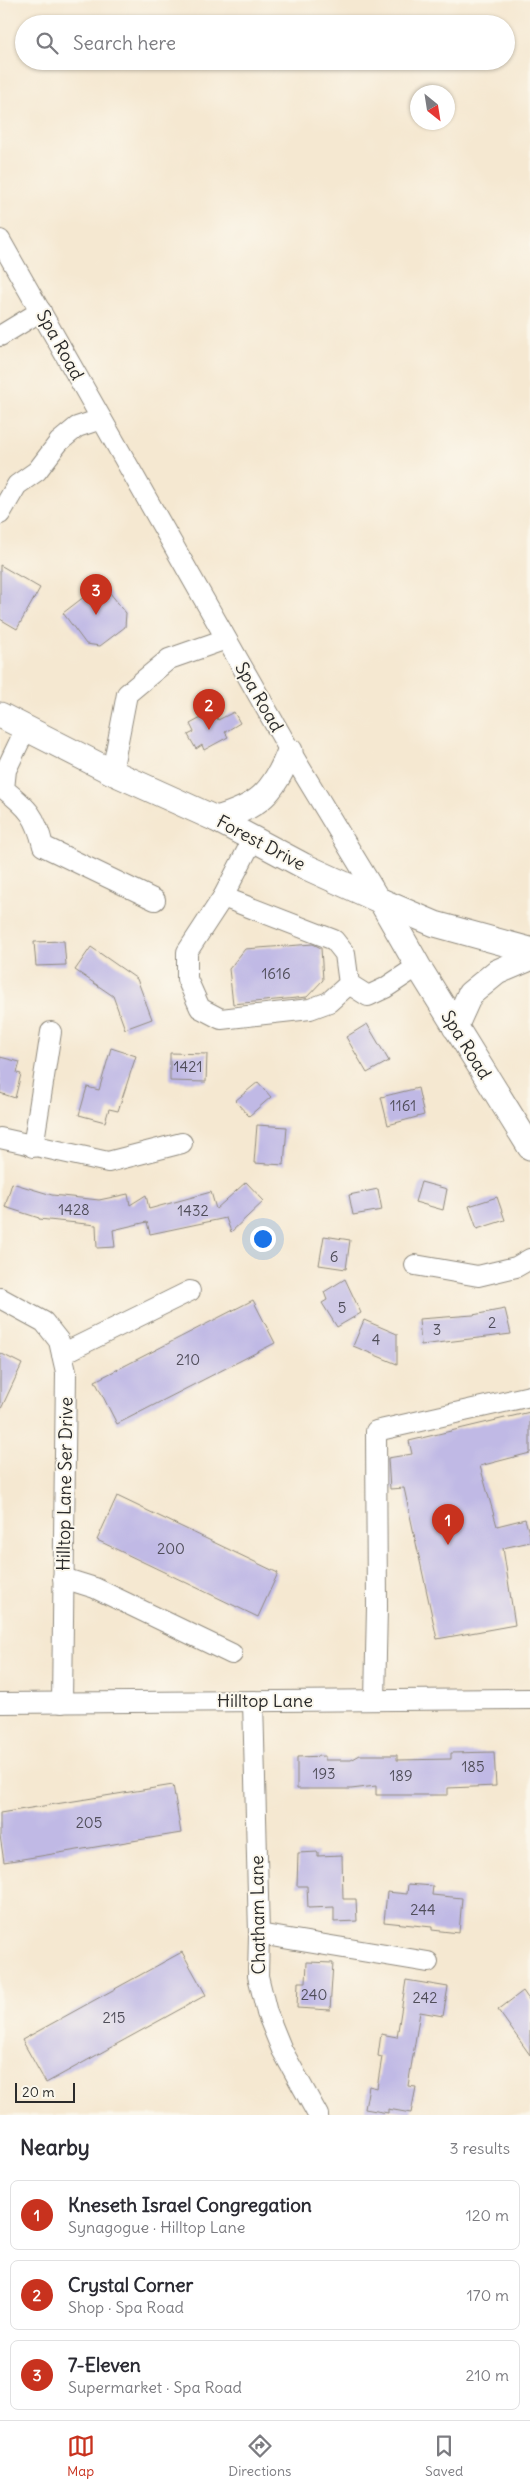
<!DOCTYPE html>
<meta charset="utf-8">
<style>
:root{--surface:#fff;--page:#f7f7f7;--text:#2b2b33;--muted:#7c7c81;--line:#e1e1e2;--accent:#c8321e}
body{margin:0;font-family:Delius,sans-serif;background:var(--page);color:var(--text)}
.compass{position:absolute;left:410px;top:85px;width:45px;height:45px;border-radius:50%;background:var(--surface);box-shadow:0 1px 4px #0004;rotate:150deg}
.scale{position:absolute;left:15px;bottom:12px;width:60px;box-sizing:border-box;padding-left:5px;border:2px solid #2b2b2b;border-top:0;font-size:14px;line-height:18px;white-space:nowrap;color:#2b2b2b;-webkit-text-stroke:4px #fbf7ec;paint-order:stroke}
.you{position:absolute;left:262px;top:1238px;width:18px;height:18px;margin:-12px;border:4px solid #fff;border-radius:50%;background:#1a73e8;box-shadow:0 0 0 8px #1a73e833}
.badge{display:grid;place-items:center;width:32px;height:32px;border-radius:50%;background:var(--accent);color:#fff;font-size:16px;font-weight:700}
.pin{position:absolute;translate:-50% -41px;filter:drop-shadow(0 1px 2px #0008)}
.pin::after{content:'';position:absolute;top:26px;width:18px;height:15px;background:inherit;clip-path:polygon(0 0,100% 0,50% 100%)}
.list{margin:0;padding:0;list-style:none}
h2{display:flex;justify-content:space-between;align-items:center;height:65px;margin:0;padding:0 20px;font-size:21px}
h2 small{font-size:16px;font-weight:400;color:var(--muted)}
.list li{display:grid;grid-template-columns:32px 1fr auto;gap:15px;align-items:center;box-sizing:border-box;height:70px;margin:0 10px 10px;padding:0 10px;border:1px solid var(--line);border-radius:8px}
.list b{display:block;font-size:19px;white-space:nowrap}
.list p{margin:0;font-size:16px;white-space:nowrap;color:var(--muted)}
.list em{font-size:16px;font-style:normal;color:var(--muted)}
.icon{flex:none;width:28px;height:28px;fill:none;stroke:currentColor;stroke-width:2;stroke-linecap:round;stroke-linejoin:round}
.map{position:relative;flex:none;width:530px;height:2115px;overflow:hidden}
.search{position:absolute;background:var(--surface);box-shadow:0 1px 4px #0004;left:15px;right:15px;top:15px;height:55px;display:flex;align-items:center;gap:12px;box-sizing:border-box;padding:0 18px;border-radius:28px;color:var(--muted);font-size:19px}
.sheet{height:305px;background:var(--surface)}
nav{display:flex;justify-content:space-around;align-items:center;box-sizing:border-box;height:70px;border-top:1px solid var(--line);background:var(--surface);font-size:14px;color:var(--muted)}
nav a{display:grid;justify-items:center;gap:2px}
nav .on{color:var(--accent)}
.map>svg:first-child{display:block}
.building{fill:#c0b9e5}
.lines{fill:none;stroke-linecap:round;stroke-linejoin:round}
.minor-casing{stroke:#908a7e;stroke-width:22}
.major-casing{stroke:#908a7e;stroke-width:27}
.minor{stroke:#fff;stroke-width:20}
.major{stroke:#fff;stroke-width:25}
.labels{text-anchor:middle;stroke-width:4;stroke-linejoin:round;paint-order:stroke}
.number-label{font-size:15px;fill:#504e5a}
.street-label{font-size:18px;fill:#2b2b2b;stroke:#fbf7ec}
</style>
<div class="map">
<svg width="530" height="2115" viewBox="0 0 530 2115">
<rect width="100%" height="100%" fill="#fbf7ec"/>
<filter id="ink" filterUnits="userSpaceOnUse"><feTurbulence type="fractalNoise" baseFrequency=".02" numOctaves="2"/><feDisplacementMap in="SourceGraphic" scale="10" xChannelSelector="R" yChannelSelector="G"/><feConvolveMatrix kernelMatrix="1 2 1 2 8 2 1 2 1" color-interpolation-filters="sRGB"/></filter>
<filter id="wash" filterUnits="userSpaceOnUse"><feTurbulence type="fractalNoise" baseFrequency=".0096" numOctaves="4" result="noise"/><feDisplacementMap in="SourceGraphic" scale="20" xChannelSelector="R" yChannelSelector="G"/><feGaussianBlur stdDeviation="1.12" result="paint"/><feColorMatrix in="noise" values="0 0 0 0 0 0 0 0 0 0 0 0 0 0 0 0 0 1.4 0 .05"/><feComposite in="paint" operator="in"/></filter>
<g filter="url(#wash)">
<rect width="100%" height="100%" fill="#f5e8d1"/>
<g id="blocks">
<g class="building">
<polygon points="0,565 40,588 17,629 0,619"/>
<polygon points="102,583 126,613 125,627 100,646 86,644 63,613"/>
<polygon points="214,711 218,720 234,712 240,723 225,732 228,737 204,750 202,745 196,749 188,735 194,732 190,724"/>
<polygon points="64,941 66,965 36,966 34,942"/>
<polygon points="313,944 321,948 323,980 307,997 233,1004 229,969 245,949"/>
<polygon points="91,947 137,979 152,1019 125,1029 113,996 75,970"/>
<polygon points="367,1024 389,1061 367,1073 346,1037"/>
<polygon points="111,1048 136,1056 118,1111 109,1109 105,1122 79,1115 87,1087 99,1090"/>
<polygon points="170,1053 207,1054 206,1082 170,1081"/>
<polygon points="0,1057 20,1062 17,1073 21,1074 15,1098 0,1093"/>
<polygon points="258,1082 271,1097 249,1116 235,1101"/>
<polygon points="418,1088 424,1115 388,1125 381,1097"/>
<polygon points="257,1125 287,1127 284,1165 254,1163"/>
<polygon points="246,1182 264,1201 231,1232 226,1218 150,1234 147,1222 113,1230 115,1247 97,1248 96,1225 39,1219 39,1218 5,1207 12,1183 52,1195 99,1200 128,1194 130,1205 146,1195 149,1209 211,1192 216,1209"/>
<polygon points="421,1182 447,1189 443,1210 415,1202"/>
<polygon points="378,1189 382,1210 353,1215 349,1195"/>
<polygon points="497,1197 505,1220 477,1229 469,1206"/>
<polygon points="324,1236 350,1240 346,1269 319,1265"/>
<polygon points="345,1279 361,1313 337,1327 322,1303 327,1300 324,1292"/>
<polygon points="253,1300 275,1343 117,1424 95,1381"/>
<polygon points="505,1309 511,1334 421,1345 419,1319 473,1315"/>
<polygon points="364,1320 397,1334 397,1364 353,1346"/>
<polygon points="0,1353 22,1364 0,1411"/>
<polygon points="530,1412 530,1453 480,1466 497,1526 525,1519 530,1536 530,1542 503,1548 515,1625 437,1639 404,1488 390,1489 388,1458 412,1454 409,1441"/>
<polygon points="117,1496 278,1573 258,1617 97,1540"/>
<polygon points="494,1752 496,1786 448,1788 448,1795 376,1795 376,1786 351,1789 297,1789 297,1757 325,1756 325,1760 351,1760 360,1755 397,1755 397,1760 451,1759 451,1753"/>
<polygon points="173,1785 181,1833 4,1862 0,1836 0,1813"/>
<polygon points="318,1852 318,1856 342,1855 343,1899 356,1899 357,1921 334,1922 334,1907 308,1908 307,1886 297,1886 298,1853"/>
<polygon points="408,1884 433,1886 432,1895 462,1898 459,1933 432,1930 432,1927 384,1922 387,1892 407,1894"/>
<polygon points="182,1952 206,1995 46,2083 22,2040"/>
<polygon points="307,1962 333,1963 330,2010 297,2008 298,1982 306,1982"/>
<polygon points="406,1980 448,1987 443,2016 420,2012 408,2086 416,2087 411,2113 388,2109 388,2113 365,2109 369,2086 377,2088 382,2057 378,2056 381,2034 397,2037"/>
<polygon points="523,1991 530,2001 530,2055 498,2010"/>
</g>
</g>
</g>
<g filter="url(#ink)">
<use href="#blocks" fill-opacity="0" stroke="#908a7e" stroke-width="1"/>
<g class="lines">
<g class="minor-casing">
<g id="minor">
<polyline points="0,240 290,751 381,901"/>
<polyline points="0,336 41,311"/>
<polyline points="0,514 17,485 37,471 59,442 77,427 101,419"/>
<path d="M26 728 6 770 4 789C28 808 36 816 43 846L155 900"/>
<polyline points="112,772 127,694 169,659 226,639"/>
<polyline points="223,897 253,839"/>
<polyline points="349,984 329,1002 310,1009 221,1019 200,1008 187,979 187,952 223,897 334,940 345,954 349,984 368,996 385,988 418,966"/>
<polyline points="0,1138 108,1162 182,1143"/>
<polyline points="33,1147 51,1032"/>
<polyline points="415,1265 478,1276 516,1267 530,1259"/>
<polyline points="0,1298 44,1322 59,1341 66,1372 62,1703"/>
<polyline points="62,1354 190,1291"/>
<polyline points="63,1578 95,1588 232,1654"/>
<polyline points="375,1700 377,1607 376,1431 530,1396"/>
<polyline points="253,1701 259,1934 258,1976 267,2013 282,2050 318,2115"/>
<polyline points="0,1703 530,1699"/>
<polyline points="259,1934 428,1962"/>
</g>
</g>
<g class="major-casing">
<g id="major">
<polyline points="0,715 112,772 216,819 304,866 381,901 435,924 530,950"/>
<path d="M216 819C259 807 274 792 290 751"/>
<polyline points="381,901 418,966 530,1147"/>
<polyline points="455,1027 470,994 497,972 530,958"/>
</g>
</g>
<use href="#minor" class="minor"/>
<use href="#major" class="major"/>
</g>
</g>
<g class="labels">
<g class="number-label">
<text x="276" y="979">1616</text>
<text x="188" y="1072">1421</text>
<text x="403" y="1111">1161</text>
<text x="74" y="1215">1428</text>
<text x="193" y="1216">1432</text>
<text x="334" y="1262">6</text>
<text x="342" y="1313">5</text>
<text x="492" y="1328">2</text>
<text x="437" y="1335">3</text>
<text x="376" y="1345">4</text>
<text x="188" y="1365">210</text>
<text x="171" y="1554">200</text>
<text x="473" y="1772">185</text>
<text x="324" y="1779">193</text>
<text x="401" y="1781">189</text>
<text x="89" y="1828">205</text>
<text x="423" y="1915">244</text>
<text x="314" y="2000">240</text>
<text x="425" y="2003">242</text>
<text x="114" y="2023">215</text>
</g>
<g class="street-label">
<text transform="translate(60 345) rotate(61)" y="6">Spa Road</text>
<text transform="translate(259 697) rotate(60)" y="6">Spa Road</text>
<text transform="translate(261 843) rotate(28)" y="6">Forest Drive</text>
<text transform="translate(466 1045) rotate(58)" y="6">Spa Road</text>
<text transform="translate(65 1484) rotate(-89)" y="6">Hilltop Lane Ser Drive</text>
<text x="265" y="1707">Hilltop Lane</text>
<text transform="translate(258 1915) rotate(-91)" y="6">Chatham Lane</text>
</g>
</g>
</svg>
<svg class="compass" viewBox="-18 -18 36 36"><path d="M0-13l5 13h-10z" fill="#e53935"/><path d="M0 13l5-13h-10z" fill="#7c7c81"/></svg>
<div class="scale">20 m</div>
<div class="you"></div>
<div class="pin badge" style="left:448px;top:1545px">1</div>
<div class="pin badge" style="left:209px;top:730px">2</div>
<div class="pin badge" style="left:96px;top:615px">3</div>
<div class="search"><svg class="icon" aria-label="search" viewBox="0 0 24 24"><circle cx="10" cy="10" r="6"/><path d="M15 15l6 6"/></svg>Search here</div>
</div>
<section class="sheet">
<h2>Nearby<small>3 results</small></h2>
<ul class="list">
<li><span class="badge">1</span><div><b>Kneseth Israel Congregation</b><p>Synagogue · Hilltop Lane</p></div><em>120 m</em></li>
<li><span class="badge">2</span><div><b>Crystal Corner</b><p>Shop · Spa Road</p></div><em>170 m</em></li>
<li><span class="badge">3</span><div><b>7-Eleven</b><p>Supermarket · Spa Road</p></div><em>210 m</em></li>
</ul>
</section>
<nav>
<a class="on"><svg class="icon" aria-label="map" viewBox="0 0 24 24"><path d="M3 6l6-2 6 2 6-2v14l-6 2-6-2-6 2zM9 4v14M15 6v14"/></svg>Map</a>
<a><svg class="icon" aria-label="directions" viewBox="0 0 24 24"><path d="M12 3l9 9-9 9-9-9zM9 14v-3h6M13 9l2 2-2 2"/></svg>Directions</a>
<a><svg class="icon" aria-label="saved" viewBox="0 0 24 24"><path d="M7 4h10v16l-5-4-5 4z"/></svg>Saved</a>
</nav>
